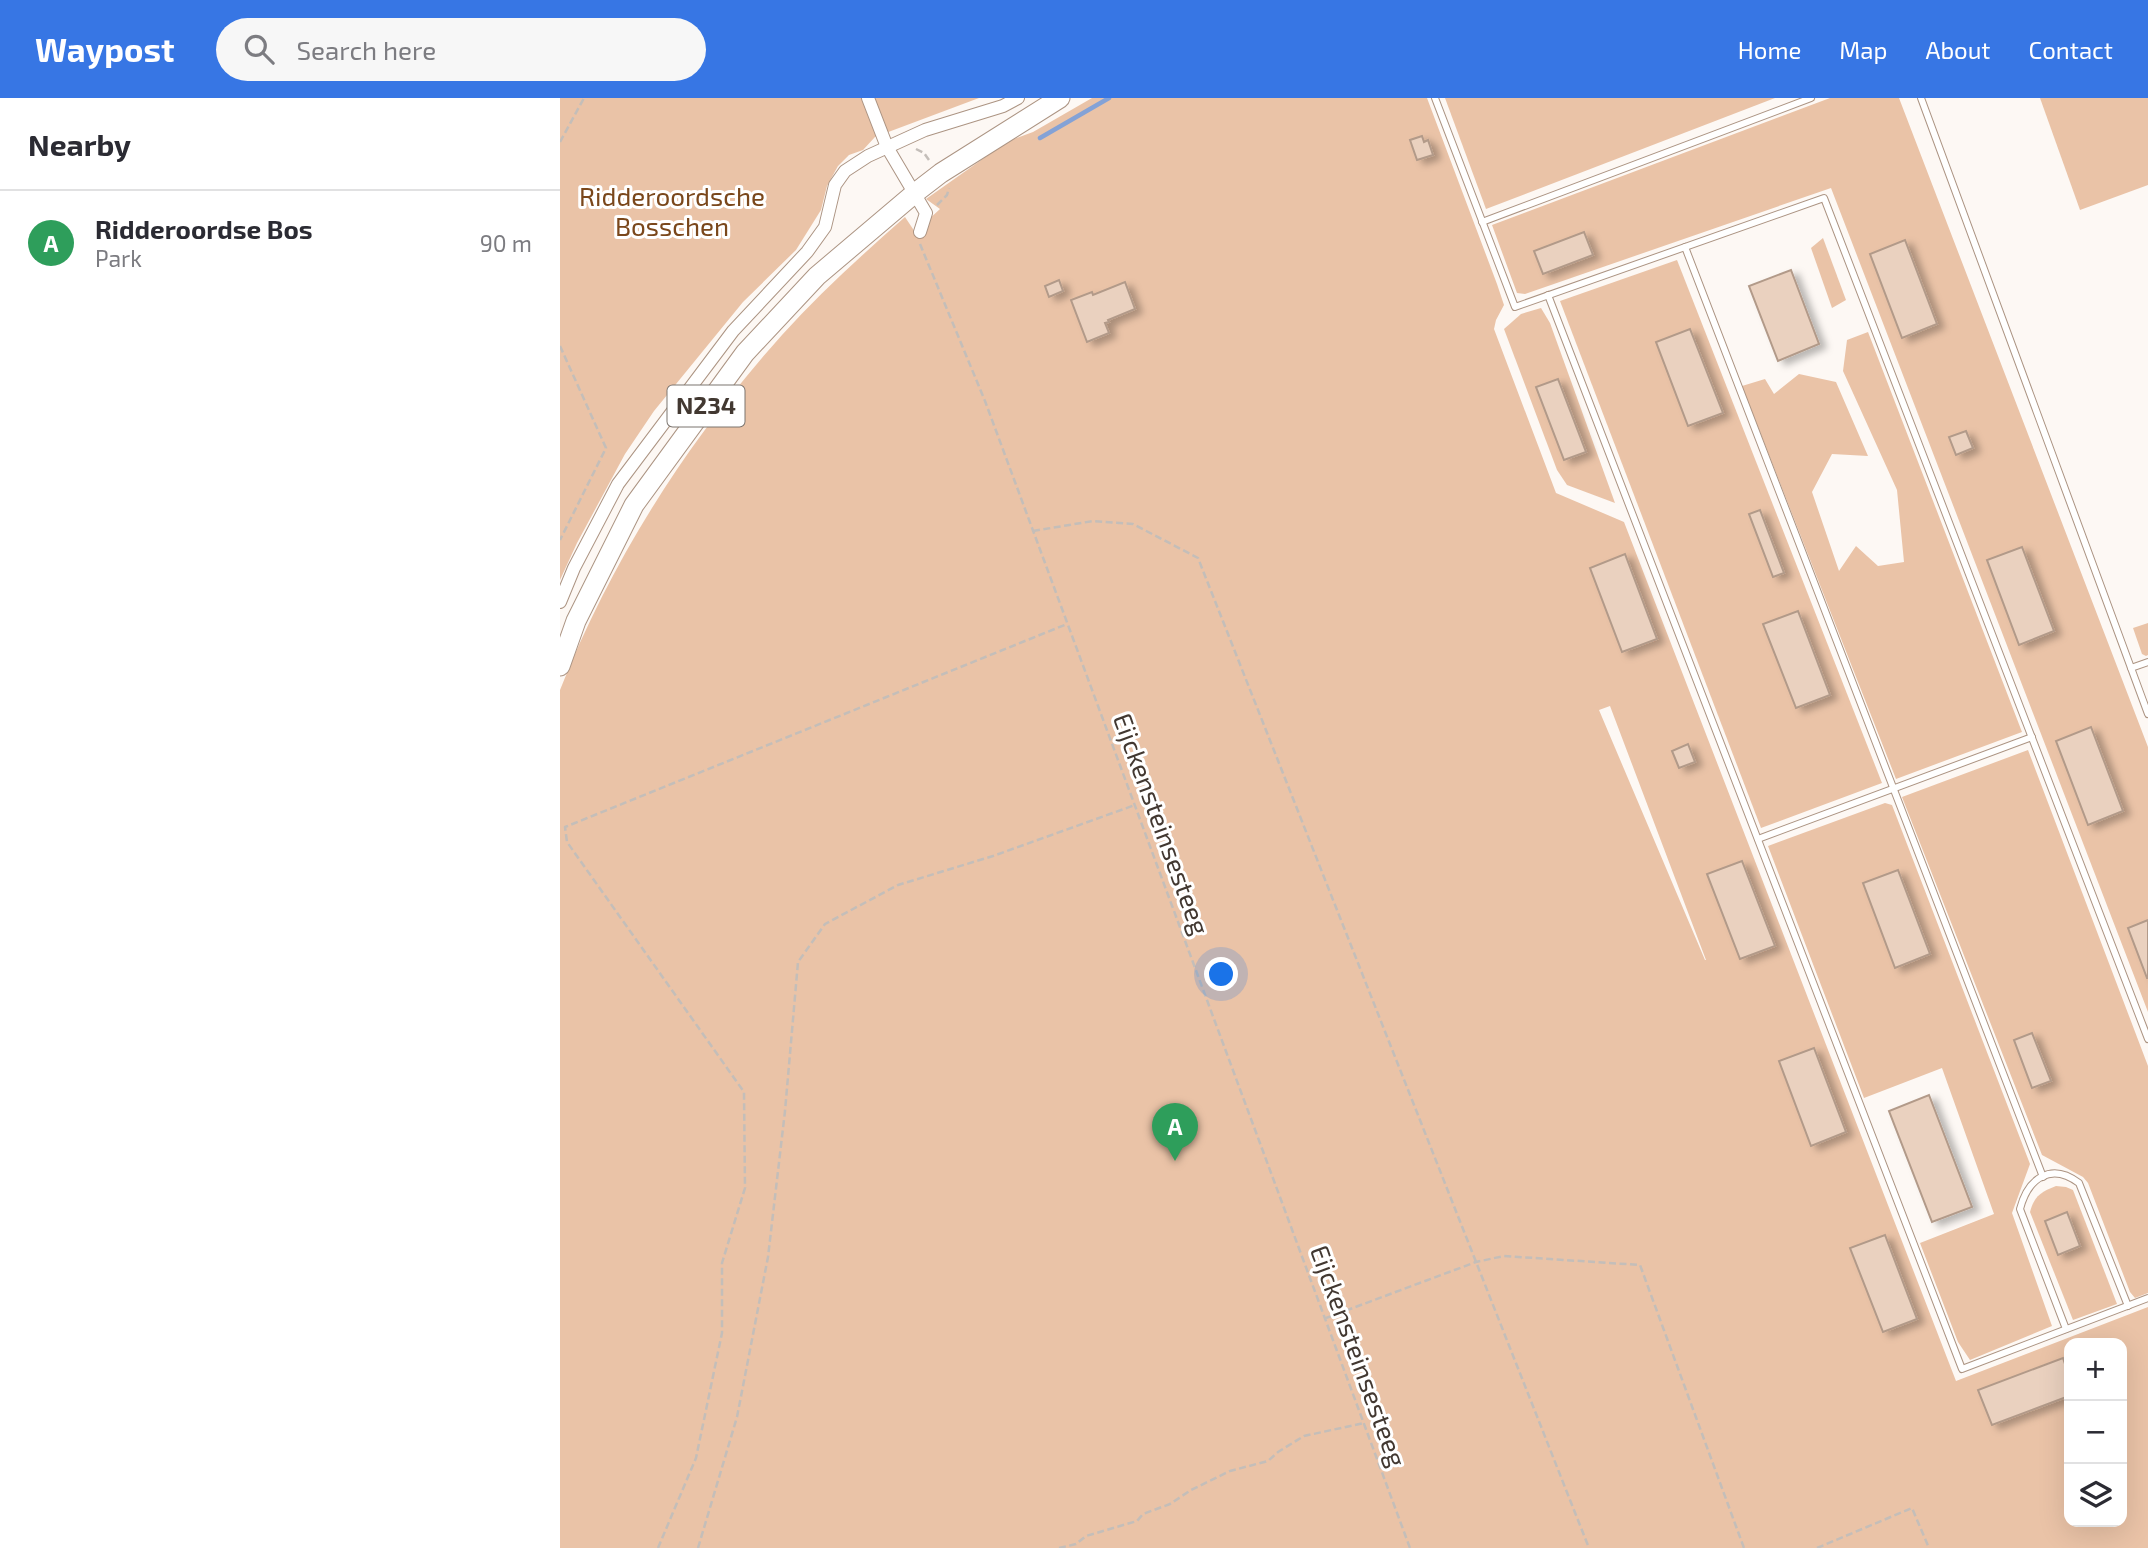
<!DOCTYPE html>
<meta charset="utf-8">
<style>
:root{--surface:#fff;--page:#f7f7f7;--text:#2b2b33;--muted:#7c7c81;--line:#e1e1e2;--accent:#3776e4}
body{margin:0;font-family:"Exo 2",sans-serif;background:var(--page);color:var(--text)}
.controls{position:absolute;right:21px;bottom:21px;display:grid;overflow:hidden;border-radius:14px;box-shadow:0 7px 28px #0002}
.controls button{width:63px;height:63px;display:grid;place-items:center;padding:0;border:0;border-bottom:2px solid var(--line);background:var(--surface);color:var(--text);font:35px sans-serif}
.you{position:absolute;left:662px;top:877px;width:24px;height:24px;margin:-18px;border:5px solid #fff;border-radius:50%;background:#1a73e8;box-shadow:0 0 0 10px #1a73e833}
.badge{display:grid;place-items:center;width:46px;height:46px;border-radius:50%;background:var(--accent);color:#fff;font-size:23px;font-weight:700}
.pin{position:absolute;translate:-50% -58px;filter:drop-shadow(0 2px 4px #0008)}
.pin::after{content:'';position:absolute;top:37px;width:24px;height:21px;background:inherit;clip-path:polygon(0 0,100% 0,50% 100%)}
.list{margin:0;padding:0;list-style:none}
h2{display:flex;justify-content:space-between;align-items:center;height:91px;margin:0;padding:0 28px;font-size:30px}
h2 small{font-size:23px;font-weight:400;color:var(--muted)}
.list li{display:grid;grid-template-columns:46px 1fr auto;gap:21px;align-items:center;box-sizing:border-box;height:105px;padding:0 28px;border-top:2px solid var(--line)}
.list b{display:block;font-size:26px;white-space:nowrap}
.list p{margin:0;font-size:23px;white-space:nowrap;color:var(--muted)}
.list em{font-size:23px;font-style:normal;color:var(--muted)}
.icon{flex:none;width:38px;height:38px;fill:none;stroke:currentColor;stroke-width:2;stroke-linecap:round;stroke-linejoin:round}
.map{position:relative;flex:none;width:1588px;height:1450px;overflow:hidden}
header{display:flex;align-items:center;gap:42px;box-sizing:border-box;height:98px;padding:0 35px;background:var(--accent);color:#fff}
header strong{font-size:33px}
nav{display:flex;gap:38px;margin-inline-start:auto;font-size:24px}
.search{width:490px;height:63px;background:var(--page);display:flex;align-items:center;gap:18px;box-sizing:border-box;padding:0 24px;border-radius:38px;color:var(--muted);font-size:26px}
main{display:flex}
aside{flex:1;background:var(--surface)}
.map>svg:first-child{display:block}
.green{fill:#eac3a7;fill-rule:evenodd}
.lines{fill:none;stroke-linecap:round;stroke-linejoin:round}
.stream{stroke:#84a2d6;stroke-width:4.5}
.building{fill:#ead1bf;stroke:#b29a89;stroke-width:2;filter:url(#shadow)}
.lane-casing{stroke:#ac9483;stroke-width:8}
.street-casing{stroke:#ac9483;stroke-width:14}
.primary-casing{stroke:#ac9483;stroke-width:21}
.path{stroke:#c4beb9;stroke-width:2.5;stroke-dasharray:7 3.5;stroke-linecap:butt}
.lane{stroke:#fff;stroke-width:6}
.street{stroke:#fff;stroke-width:12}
.primary{stroke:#fff;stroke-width:19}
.labels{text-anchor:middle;stroke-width:6;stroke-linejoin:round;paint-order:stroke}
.shield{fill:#fff;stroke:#7b746f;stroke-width:2}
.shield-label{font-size:24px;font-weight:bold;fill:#423831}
.park-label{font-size:26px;fill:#7a471b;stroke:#fff}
.street-label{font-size:26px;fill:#423831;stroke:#fff}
</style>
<header>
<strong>Waypost</strong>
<div class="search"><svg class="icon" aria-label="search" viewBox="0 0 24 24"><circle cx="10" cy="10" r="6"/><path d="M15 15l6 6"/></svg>Search here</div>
<nav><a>Home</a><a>Map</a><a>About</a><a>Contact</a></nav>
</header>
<main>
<aside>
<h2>Nearby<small></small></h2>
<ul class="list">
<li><span class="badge" style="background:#2e9e5b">A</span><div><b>Ridderoordse Bos</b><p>Park</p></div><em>90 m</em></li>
</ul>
</aside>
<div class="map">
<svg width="1588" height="1450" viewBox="0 0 1588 1450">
<defs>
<filter id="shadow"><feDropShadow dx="7" dy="4" stdDeviation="3.5" flood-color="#0004"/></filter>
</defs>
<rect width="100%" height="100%" fill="#fdf8f4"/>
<g class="green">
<polygon points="0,0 419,0 315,39 303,52 289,57 278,68 267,88 261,112 236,152 183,204 94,313 65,356 17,445 0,482"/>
<path d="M532 0H867L937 186 944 207 936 222 934 231 996 395 1064 424 1396 1283 1588 1209V1450H0V592C52 461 128 342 222 237 260 195 303 156 345 119L355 134 380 111 366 101 434 53 454 41 473 34ZM1050 608 1146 862H1145L1039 612ZM1509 1245H1562V1424H1509Z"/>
<polygon points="885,0 1215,0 926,111"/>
<polygon points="1270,0 1339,0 1588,649 1588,914 1271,90 965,196 957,195 932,127"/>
<polygon points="1480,0 1588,0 1588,87 1520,112"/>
<polygon points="1263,140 1286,202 1272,210 1251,150"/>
<polygon points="1117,162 1322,685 1201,730 1000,203"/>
<polygon points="981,210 990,225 1055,405 1007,387 997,372 944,231 961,216"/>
<polygon points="1308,234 1462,634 1336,681 1182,288 1205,281 1214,296 1239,276 1276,284 1308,358 1272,356 1252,394 1279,473 1296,448 1318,468 1344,464 1337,392 1283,273 1287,242"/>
<polygon points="1588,525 1588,557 1586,558 1582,556 1573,530"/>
<polygon points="1468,652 1588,968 1588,1195 1575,1200 1570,1194 1528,1085 1523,1079 1482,1057 1342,699"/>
<polygon points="1325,705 1332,707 1470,1066 1452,1115 1492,1228 1410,1262 1398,1244 1360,1145 1434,1116 1382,970 1304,1000 1208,748"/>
<path d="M1496 1088 1506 1089 1513 1092 1557 1206 1513 1222 1470 1114C1474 1099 1480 1094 1496 1088Z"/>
</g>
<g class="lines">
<polyline class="stream" points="480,40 549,0"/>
</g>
<g class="building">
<polygon points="862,38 864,44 868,42 873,57 857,62 850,42"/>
<polygon points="1024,134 1033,157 983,176 974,153"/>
<polygon points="1345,142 1377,226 1342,240 1310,156"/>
<polygon points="1231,172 1259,246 1218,263 1189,188"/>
<polygon points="499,182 503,193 489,199 485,188"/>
<polygon points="565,184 575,211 548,222 549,224 545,225 549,235 527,244 511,202 532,194 533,197"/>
<polygon points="1130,231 1163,315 1128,328 1096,244"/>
<polygon points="998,281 1026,354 1004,362 976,289"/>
<polygon points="1406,333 1413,350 1396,357 1389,339"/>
<polygon points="1200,412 1224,475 1213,479 1189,416"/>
<polygon points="1462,449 1494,533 1459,547 1427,462"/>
<polygon points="1065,456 1097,541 1062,554 1030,470"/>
<polygon points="1238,513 1270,597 1236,610 1203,526"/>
<polygon points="1531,629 1563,713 1528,727 1496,643"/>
<polygon points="1128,646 1135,664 1119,670 1112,653"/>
<polygon points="1182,763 1215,848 1180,861 1147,776"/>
<polygon points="1338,772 1370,856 1335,870 1303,785"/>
<polygon points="1588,822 1588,880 1587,880 1568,830"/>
<polygon points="1472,935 1491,983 1472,990 1454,942"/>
<polygon points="1254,950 1286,1034 1251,1048 1219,963"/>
<polygon points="1369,997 1412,1109 1372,1124 1329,1013"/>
<polygon points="1507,1114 1520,1148 1498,1157 1485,1123"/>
<polygon points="1325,1137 1357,1221 1323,1234 1290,1150"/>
<polygon points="1503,1260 1509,1278 1509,1298 1432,1327 1418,1292"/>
</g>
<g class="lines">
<g class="lane-casing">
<g id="lane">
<polyline points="875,0 955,209 1264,100 1588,941"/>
<polyline points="1361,0 1588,616"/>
<polyline points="922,124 1251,0"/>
<polyline points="1125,149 1483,1079"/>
<polyline points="988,197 1402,1271 1588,1200"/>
<polyline points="1571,570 1588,564"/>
<polyline points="1198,741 1472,639"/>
<path d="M1506 1231 1460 1111C1468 1080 1491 1064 1519 1085L1568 1208"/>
</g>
</g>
<g class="street-casing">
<g id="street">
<polyline points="308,0 327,49 366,115 360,134"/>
<polyline points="0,504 14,470 58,386 173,233 247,154 265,129 275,87 285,73 308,58 365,32 443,8 458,0"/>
</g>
</g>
<g class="primary-casing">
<polyline id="primary" points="0,568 16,523 74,407 185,255 257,178 355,95 381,75 500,0"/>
</g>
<g class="path">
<polyline points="0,44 24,0"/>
<polyline points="356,51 364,55 369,62"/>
<polyline points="377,107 387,97 389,90"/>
<polyline points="360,146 425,303 850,1450"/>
<polyline points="0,248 46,350 0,442"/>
<polyline points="473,433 533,423 573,426 638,460 1029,1450"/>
<polyline points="766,1220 916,1164 944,1158 1080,1167 1184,1450"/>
<polyline points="98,1450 136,1360 162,1235 162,1165 185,1090 184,994 7,744 5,729 507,526"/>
<polyline points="138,1450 177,1319 208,1159 225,1013 238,864 265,826 338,787 433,758 575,707"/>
<polyline points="499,1450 516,1446 526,1438 577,1423 583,1416 610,1406 631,1392 670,1373 708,1363 718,1354 744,1338 804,1325"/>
<polyline points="1257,1450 1352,1410 1369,1450"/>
</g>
<use href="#lane" class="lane"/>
<use href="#street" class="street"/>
<use href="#primary" class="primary"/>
</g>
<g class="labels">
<rect class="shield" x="107.5" y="287.5" width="77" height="41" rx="5"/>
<g class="shield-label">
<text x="146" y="316">N234</text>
</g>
<g class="park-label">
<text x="112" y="108">Ridderoordsche<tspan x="112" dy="30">Bosschen</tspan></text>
</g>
<g class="street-label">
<text transform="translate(601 726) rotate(70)" y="9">Eijckensteinsesteeg</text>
<text transform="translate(798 1258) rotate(70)" y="9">Eijckensteinsesteeg</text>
</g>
</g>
</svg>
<div class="controls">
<button>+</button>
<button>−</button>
<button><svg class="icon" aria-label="layers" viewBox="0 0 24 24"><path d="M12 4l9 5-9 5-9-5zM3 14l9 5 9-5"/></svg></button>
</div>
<div class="you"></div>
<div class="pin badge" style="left:615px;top:1063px;background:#2e9e5b">A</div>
</div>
</main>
